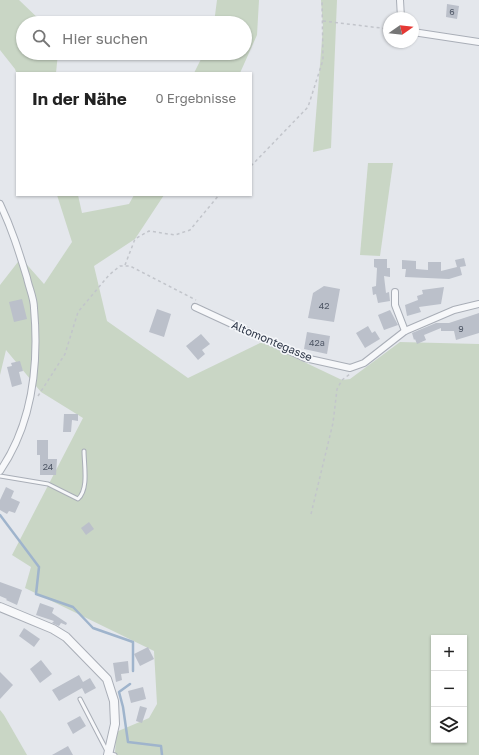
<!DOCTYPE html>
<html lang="de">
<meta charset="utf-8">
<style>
:root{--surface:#fff;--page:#f2f2f2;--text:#222;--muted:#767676;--line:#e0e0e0}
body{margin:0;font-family:"Golos Text",sans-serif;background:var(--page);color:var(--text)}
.controls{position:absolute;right:12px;bottom:12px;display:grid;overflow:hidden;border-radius:0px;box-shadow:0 1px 3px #0004}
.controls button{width:36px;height:36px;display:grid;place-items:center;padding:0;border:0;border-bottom:1px solid var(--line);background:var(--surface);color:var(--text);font:20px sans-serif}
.compass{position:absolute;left:383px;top:12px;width:36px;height:36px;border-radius:50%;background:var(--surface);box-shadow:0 1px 3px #0004;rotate:76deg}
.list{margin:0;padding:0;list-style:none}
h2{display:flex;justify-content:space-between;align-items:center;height:52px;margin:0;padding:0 16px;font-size:17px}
h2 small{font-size:13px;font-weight:400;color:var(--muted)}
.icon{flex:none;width:22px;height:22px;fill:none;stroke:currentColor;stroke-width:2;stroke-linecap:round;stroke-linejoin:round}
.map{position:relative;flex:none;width:479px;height:755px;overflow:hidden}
.search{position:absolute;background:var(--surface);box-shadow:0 1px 3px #0004;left:16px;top:16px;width:236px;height:44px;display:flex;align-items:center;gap:10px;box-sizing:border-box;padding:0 14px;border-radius:22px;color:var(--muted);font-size:15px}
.panel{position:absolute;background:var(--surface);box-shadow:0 1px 3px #0004;left:16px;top:72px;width:236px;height:124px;border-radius:0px}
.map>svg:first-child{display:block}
.green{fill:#c9d6c5;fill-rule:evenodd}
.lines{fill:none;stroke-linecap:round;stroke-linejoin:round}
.stream{stroke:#9fb4cc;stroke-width:2.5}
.building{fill:#bbc0ca}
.service-casing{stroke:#a9aeb7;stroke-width:5}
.minor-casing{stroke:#a9aeb7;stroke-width:8}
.tertiary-casing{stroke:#a9aeb7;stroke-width:10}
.path{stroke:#c2c5cb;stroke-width:1.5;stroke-dasharray:3 3;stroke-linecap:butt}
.service{stroke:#f7f8fa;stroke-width:3}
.minor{stroke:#f7f8fa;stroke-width:6}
.tertiary{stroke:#f7f8fa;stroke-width:8}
.labels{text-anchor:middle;stroke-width:3.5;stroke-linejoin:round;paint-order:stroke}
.number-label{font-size:9px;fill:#4f5766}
.street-label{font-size:11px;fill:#2b3445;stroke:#f4f6f9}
</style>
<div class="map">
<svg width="479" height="755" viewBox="0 0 479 755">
<rect width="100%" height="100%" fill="#e4e7ec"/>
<g class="green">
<polygon points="0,0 19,0 43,23 23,23 23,53 58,53 56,73 17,73 17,75 15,69 0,50"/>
<polygon points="217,0 259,0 257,35 240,73 194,73 204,53 245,53 245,23 214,23"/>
<polygon points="321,0 337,0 331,148 313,152 323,27"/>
<polygon points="368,163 393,163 380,256 360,255"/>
<path d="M57 195H78L82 213 129 204 134 195H164L135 239 94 266 107 321 188 378 262 342 342 380 350 379 400 342 479 344V755H115L116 732 149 718 157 704 154 651 25 588 31 567 12 555 83 418 41 392 6 350 0 375V285L21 258 44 284 72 242ZM434 638H464V740H434Z"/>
<polygon points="0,710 4,715 27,755 0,755"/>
</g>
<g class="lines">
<g class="stream">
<polyline points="0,515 39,567 36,594 73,607 93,628 133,642 133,671"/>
<polyline points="130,684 119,692 123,707 128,742 161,746 162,755"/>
</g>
</g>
<g class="building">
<polygon points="447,4 459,6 457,19 446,17"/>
<polygon points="464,258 466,266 460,267 462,275 449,279 405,277 406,269 402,269 402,260 416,261 416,269 428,270 428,262 441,262 441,271 457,267 455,260"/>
<polygon points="374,259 387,259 387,268 390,268 390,277 384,276 386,293 389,292 390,301 378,303 376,294 373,295 372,287 376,286 377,268 374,267"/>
<polygon points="324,286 340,289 334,322 308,318 313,293"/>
<polygon points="444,287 441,304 419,307 421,312 407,316 405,305 418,300 417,296 423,294 422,290"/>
<polygon points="22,299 27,319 14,322 9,302"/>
<polygon points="157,309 171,314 164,337 149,332"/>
<polygon points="390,310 398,325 384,330 378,315"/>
<polygon points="479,313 479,333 456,340 454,331 441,331 441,328 424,335 426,340 417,344 415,339 414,340 412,333 436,323 449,323"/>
<polygon points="368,326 372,333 375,331 380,339 365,348 356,333"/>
<polygon points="307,332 330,336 327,354 304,349"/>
<polygon points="201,334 210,344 202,350 205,354 198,360 186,346"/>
<polygon points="20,361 23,371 19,372 22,384 12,387 7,367 12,366 11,363"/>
<polygon points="64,414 78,414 78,421 72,420 71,432 63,432"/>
<polygon points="37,440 48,440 48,459 57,459 56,475 40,475 40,455 37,455"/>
<polygon points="6,487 14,491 11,498 20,502 15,513 9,511 7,514 0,510 0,500"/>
<polygon points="89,522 94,529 86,535 81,528"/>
<polygon points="0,582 22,590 17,605 6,600 7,599 0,596"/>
<polygon points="40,603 54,608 52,613 67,623 66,625 61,623 59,626 52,623 54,621 36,615"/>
<polygon points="24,628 40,639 34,647 19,636"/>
<polygon points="148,647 154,659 140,666 134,654"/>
<polygon points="41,660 52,674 40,683 30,669"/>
<polygon points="128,661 129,673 121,674 122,680 116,682 113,663"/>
<polygon points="0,672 13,685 0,699"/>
<polygon points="79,675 83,682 90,678 96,688 85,694 82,688 59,701 52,690"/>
<polygon points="143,687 146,699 131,703 128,691"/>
<polygon points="140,706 147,708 142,723 136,721"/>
<polygon points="80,716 86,726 73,734 67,723"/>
<polygon points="68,746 73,755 52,755"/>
</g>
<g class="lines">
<g class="service-casing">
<g id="service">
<path d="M0 476 48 484 78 499C89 489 84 465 84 451"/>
<polyline points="80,699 108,753 115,755"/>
</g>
</g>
<g class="minor-casing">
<g id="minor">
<polyline points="400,0 401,18"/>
<polyline points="413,32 479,42"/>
<path d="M0 204C12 229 19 252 27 278 29 288 34 298 34 308 39 365 33 423 0 471"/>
<polyline points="395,292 395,305 405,331"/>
<polyline points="195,307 305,358 350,368 364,363 405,331 454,310 479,304"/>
</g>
</g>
<g class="tertiary-casing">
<polyline id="tertiary" points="0,607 53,629 66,637 107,679 114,701 115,724 108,755"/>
</g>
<g class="path">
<polyline points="323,21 389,29"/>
<polyline points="251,166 308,107 323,60 322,0"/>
<polyline points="125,265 135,239 149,231 175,235 190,230 219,195"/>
<polyline points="38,396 65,354 78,312 109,275 120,266 130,266 196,300"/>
<polyline points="311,514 333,423 337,389 342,380 350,374"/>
</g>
<use href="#service" class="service"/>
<use href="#minor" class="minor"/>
<use href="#tertiary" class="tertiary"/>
</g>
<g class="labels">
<g class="number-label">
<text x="452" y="15">6</text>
<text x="324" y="309">42</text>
<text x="461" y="332">9</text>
<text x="317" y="346">42a</text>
<text x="48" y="470">24</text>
</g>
<g class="street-label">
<text transform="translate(272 341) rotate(23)" y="4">Altomontegasse</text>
</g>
</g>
</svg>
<div class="controls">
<button>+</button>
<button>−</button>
<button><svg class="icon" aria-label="layers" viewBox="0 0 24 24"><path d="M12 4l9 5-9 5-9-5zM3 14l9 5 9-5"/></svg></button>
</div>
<svg class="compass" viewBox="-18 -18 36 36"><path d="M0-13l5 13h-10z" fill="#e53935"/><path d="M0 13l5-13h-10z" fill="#767676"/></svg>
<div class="search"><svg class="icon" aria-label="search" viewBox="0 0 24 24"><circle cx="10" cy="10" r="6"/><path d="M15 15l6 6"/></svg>Hier suchen</div>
<section class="panel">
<h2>In der Nähe<small>0 Ergebnisse</small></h2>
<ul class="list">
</ul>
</section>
</div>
